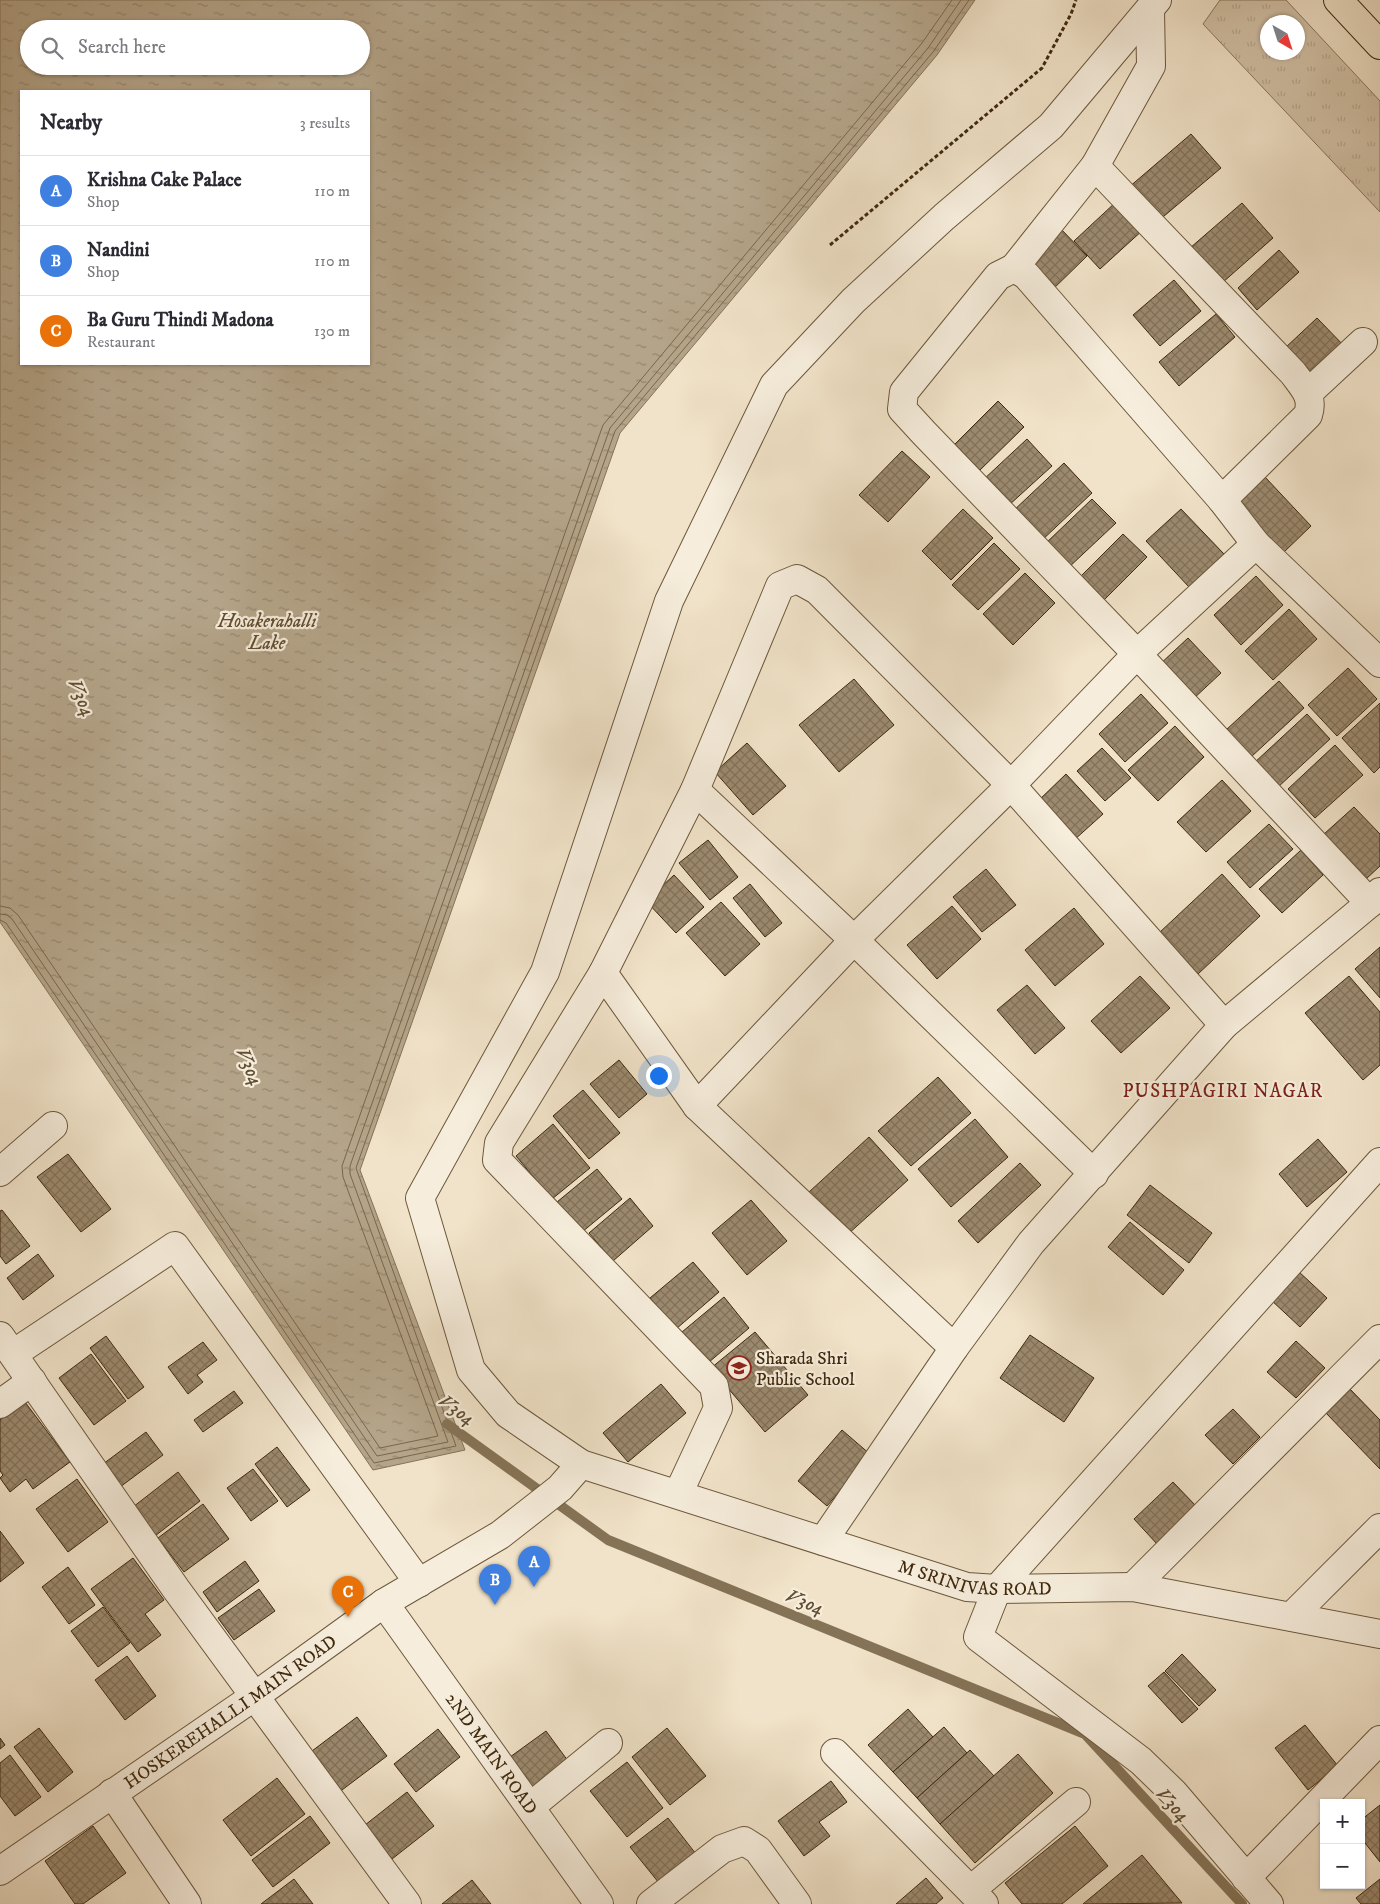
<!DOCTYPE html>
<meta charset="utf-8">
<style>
:root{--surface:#fff;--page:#f7f7f7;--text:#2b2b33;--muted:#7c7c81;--line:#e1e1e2;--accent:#0b8043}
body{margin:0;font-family:"IM FELL DW Pica",serif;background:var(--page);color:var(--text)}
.controls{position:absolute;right:15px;bottom:15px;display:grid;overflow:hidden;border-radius:0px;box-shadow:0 1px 4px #0004}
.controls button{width:45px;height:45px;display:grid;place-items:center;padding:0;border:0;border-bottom:1px solid var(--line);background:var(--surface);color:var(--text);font:25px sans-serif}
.compass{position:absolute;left:1260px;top:15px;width:45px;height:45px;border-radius:50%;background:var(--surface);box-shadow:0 1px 4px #0004;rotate:141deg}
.you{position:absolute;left:658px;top:1075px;width:18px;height:18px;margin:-12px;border:4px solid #fff;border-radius:50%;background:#1a73e8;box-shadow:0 0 0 8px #1a73e833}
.badge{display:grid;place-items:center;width:32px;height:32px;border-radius:50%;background:var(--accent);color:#fff;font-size:16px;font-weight:700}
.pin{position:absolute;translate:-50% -41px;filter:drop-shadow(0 1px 2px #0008)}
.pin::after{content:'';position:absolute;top:26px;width:18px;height:15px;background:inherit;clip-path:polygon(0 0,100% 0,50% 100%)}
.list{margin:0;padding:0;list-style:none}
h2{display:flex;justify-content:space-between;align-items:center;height:65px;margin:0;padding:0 20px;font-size:21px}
h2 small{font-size:16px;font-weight:400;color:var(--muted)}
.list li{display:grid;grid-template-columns:32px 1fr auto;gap:15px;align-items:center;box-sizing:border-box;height:70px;padding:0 20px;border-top:1px solid var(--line)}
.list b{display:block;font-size:19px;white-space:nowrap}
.list p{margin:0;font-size:16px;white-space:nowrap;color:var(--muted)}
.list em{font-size:16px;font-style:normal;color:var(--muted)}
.icon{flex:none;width:28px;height:28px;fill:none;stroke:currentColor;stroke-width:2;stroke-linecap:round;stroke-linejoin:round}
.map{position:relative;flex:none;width:1380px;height:1904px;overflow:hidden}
.search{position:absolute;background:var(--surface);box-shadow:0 1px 4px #0004;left:20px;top:20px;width:350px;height:55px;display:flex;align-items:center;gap:12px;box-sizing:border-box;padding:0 18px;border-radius:28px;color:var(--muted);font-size:19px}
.panel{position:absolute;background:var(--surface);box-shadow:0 1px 4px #0004;left:20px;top:90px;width:350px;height:275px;border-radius:0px}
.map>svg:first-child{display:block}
.grass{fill:url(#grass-tufts);stroke:#89765b;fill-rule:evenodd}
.water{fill:url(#water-ripples);stroke:#857357;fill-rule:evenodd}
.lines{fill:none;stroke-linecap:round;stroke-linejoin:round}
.shore{stroke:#7a664b;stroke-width:1}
.stream{stroke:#857357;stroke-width:10}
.building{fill:url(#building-cross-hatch);stroke:#3f290d}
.minor-casing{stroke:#6c583c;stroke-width:30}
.tertiary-casing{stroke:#6c583c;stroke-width:30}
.motorway-casing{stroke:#3f290d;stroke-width:30}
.path{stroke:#3f290d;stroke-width:3;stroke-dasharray:4 2.5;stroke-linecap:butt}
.minor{stroke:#f6eddc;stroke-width:28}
.tertiary{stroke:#f6eddc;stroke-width:28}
.motorway{stroke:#f1e3c9;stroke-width:28}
.labels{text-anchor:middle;stroke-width:4.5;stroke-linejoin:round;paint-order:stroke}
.poi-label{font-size:18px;fill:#3f290d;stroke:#f6eddc;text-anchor:start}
.street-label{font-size:18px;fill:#3f290d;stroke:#f6eddc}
.water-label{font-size:19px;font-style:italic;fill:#624e32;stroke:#f6eddc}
.neighbourhood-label{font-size:19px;letter-spacing:1px;fill:#7a1f14;stroke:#f6eddc}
</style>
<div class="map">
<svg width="1380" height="1904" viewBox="0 0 1380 1904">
<defs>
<pattern id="grass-tufts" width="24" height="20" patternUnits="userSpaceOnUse" patternTransform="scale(1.25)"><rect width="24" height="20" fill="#d3c3a9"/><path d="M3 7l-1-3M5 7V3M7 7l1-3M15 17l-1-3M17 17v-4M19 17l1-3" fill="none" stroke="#b6a890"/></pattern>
<pattern id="water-ripples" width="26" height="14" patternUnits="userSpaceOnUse" patternTransform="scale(1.25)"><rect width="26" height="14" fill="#b4a489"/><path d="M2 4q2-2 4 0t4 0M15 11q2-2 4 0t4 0" fill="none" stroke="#94866e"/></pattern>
<pattern id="building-cross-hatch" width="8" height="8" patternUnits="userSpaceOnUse" patternTransform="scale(1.25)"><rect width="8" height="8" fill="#9c8a6f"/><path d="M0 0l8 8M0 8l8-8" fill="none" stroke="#81715a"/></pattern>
</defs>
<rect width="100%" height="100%" fill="#f1e3c9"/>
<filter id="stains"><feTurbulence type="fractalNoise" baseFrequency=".004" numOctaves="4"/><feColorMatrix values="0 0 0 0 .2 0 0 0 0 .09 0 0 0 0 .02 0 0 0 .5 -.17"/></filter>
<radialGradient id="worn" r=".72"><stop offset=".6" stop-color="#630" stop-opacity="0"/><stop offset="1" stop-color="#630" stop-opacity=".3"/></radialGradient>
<path class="grass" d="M1220 0H1286L1380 101V212L1203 24ZM1268 22H1298V52H1268Z"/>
<path class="water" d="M0 0H975L937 55 620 433 360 1170 465 1450 373 1470 0 922ZM29 29H361V66H29ZM21 91H369V364H21Z"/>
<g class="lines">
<g class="shore">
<polyline points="0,906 10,908 18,915 380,1448 438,1436 343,1177 342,1166 603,425 922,43 952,0"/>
<polyline points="0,914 7,915 12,919 377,1456 448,1442 350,1174 350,1166 610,428 928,48 961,0"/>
<polyline points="0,920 6,923 374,1463 456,1446 356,1168 615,431 933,52 969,0"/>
</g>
<polyline class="stream" points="447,1424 608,1540 1085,1734 1242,1904"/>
</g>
<g class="building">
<polygon points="1191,134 1221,168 1157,222 1128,188"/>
<polygon points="1117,201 1144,229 1100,269 1074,241"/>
<polygon points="1242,203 1273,238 1222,283 1190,248"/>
<polygon points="1059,227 1087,256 1048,294 1020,265"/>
<polygon points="1279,250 1299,272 1257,310 1238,288"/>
<polygon points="1174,280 1201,311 1160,346 1133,315"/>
<polygon points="1216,314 1235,337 1179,386 1159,362"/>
<polygon points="1317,318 1348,350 1315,382 1284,349"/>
<polygon points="998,401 1024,427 977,473 951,448"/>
<polygon points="1027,439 1052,466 1008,506 983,480"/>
<polygon points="902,451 930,477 888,522 859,495"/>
<polygon points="1064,463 1092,493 1039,543 1011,513"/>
<polygon points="1265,477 1311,526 1283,553 1236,503"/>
<polygon points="1092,499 1116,523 1067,569 1044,545"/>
<polygon points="963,509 993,538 951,580 922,551"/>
<polygon points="1181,509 1224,554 1189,587 1146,541"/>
<polygon points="1123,534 1147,557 1103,601 1079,578"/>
<polygon points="994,543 1020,569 978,610 952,585"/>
<polygon points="1025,573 1055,603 1013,645 983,614"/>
<polygon points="1256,576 1283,605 1241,645 1214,615"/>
<polygon points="1289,609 1317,639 1273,680 1245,651"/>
<polygon points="1188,638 1221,673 1191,701 1158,666"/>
<polygon points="1348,668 1377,699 1337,736 1308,705"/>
<polygon points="854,679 894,725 839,772 799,725"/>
<polygon points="1279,681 1304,708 1251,757 1226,730"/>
<polygon points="1141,694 1168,723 1125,762 1099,734"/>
<polygon points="1380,703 1380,767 1374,773 1342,738"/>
<polygon points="1307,714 1330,739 1277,788 1254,763"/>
<polygon points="1175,726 1204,757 1158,801 1128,770"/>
<polygon points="747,743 786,786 753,815 715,772"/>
<polygon points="1335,745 1363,775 1315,818 1288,789"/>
<polygon points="1102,748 1131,778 1105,801 1077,771"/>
<polygon points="1066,774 1103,814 1073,841 1037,802"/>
<polygon points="1222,780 1251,811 1206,852 1177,822"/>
<polygon points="1354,807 1380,834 1380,866 1366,879 1324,834"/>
<polygon points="1269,824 1293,849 1250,888 1227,862"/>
<polygon points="708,840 738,877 710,900 679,863"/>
<polygon points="1301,850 1323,875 1282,913 1259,889"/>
<polygon points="986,869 1016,905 982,932 953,897"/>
<polygon points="1222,874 1260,916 1198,974 1159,933"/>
<polygon points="674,875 704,907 676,933 646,901"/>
<polygon points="750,884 782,923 765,937 733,898"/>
<polygon points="721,902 760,944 725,976 686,933"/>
<polygon points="952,906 981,939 937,979 907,945"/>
<polygon points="1074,908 1104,944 1055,986 1025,950"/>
<polygon points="1380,947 1380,998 1355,969"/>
<polygon points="1140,976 1170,1008 1121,1053 1091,1021"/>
<polygon points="1349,976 1380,1012 1380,1065 1363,1080 1305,1013"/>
<polygon points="1027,985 1065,1028 1035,1054 997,1010"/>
<polygon points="619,1060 647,1094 619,1118 590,1084"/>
<polygon points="938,1077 971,1113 911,1166 878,1131"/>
<polygon points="583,1090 620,1133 589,1159 553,1116"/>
<polygon points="975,1119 1008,1157 951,1207 918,1169"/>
<polygon points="553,1124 590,1168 552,1199 516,1156"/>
<polygon points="869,1137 908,1180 847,1235 809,1192"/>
<polygon points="1318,1139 1347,1172 1307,1207 1279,1174"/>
<polygon points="68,1154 111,1209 81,1232 37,1177"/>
<polygon points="1020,1163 1041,1185 978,1243 958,1221"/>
<polygon points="597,1169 622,1199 582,1232 557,1202"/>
<polygon points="1150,1185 1212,1233 1189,1263 1127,1215"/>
<polygon points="630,1198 653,1226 613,1261 589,1233"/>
<polygon points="751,1200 787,1241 747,1275 712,1233"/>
<polygon points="2,1210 30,1246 6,1264 0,1256 0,1211"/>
<polygon points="1130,1222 1184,1270 1163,1295 1108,1247"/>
<polygon points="38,1254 54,1276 23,1300 7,1278"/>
<polygon points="693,1262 719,1292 676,1329 650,1298"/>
<polygon points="1297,1270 1327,1298 1300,1327 1270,1299"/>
<polygon points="724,1297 749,1328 708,1363 682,1332"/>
<polygon points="755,1332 808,1395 765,1432 711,1368"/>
<polygon points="1030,1335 1094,1378 1064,1422 1000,1378"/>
<polygon points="106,1336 144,1387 128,1399 90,1348"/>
<polygon points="1296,1341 1325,1368 1296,1398 1267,1372"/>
<polygon points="203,1342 217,1360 197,1375 203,1382 188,1394 168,1367"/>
<polygon points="91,1354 126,1401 94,1425 59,1378"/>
<polygon points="661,1384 686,1413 628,1462 603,1433"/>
<polygon points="1349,1388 1380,1420 1380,1469 1325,1412"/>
<polygon points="234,1391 243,1403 203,1432 194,1420"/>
<polygon points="25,1402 70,1462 33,1489 26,1479 10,1492 0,1478 3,1475 0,1471 0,1420"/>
<polygon points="1233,1409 1260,1437 1233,1464 1205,1435"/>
<polygon points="842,1430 871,1455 827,1506 798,1481"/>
<polygon points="146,1432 163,1455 116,1490 99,1467"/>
<polygon points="277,1447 310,1490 287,1507 255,1464"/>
<polygon points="253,1469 278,1501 251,1521 227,1488"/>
<polygon points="178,1472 200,1501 155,1536 133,1507"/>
<polygon points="77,1479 108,1522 68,1552 36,1509"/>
<polygon points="1173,1482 1196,1506 1157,1544 1134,1519"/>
<polygon points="203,1504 229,1539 184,1572 158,1538"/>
<polygon points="0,1531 24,1563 0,1582"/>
<polygon points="133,1558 164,1600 145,1614 161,1635 138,1652 91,1589"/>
<polygon points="245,1561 259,1581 217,1612 203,1592"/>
<polygon points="68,1567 95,1605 69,1624 42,1587"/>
<polygon points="259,1589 275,1611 234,1640 218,1618"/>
<polygon points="103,1607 130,1643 98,1667 71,1631"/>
<polygon points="1182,1654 1216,1690 1199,1706 1165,1671"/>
<polygon points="127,1656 156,1696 125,1720 95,1680"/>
<polygon points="1164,1672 1198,1709 1182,1723 1148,1686"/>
<polygon points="908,1709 933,1737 893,1772 868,1745"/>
<polygon points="357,1717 387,1756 338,1793 308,1754"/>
<polygon points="1305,1725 1338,1766 1308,1790 1275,1748"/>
<polygon points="944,1727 967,1753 917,1798 893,1772"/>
<polygon points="39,1728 73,1772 48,1792 14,1747"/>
<polygon points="667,1728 706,1776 670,1805 632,1757"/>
<polygon points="438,1729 460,1757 416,1792 394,1764"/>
<polygon points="546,1731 571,1765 535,1791 510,1757"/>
<polygon points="0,1738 5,1745 0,1749"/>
<polygon points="970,1750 994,1776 940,1824 917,1798"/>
<polygon points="1018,1754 1053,1793 975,1863 940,1824"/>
<polygon points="10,1755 41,1797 15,1816 0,1796 0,1763"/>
<polygon points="627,1762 663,1808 627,1837 590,1791"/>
<polygon points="277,1778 305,1814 251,1856 223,1820"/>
<polygon points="831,1781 847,1802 819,1822 830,1836 804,1856 778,1821"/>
<polygon points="407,1792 434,1826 392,1859 365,1825"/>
<polygon points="1380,1805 1380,1862 1361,1838 1361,1820"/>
<polygon points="310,1816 330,1843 273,1887 252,1860"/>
<polygon points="668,1818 696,1854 659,1883 630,1847"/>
<polygon points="93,1826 126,1873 83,1904 75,1904 45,1861"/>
<polygon points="1075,1826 1108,1866 1062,1904 1022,1904 1005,1883"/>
<polygon points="1142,1855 1182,1903 1083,1904"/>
<polygon points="926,1878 943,1898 936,1904 896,1904"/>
<polygon points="294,1879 313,1904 261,1904"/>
<polygon points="1380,1879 1380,1904 1361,1904 1356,1898"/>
<polygon points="472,1880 491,1904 442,1904"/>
</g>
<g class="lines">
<g class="minor-casing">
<g id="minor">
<path d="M1095 166 1293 373C1304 388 1314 397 1308 415L1222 500"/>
<polyline points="1014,268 1095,166 1151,66 1150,10"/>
<polyline points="1308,393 1363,342"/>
<polyline points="695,790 854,940 1094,1174"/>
<polyline points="1370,903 1137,654 924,433 902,409 904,392 998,276 1014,268 1026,275 1222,500 1256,544 1380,663"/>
<polyline points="603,973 499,1143 497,1160 714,1386 718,1408 678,1494"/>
<polyline points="697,1106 854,940 1011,785 1137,654 1256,544"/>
<polyline points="0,1172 53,1126"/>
<polyline points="0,1336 176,1589 407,1904"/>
<polyline points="954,1348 697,1106 603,973 695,790 780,586 797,579 817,590 1011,785 1224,1025"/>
<polyline points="13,1354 175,1246 419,1583"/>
<polyline points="0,1404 32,1381"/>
<polyline points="823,1541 954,1348 1031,1243 1224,1025 1370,903 1380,892"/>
<polyline points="1133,1587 1380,1339"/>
<path id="s1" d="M384 1603 599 1904"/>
<polyline points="1292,1616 1380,1528"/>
<polyline points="835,1753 984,1904"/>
<polyline points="112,1793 187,1904"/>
<polyline points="530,1807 608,1743"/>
<polyline points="1246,1878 1380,1740"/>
<polyline points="972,1889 1076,1802"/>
<polyline points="651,1904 722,1849 744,1841 758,1850 797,1904"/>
<polyline points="1269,1904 1174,1793 1141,1761 978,1637 997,1589 1380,1162"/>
</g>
</g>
<g class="tertiary-casing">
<g id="tertiary">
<path id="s2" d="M1157 0 1051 126 944 217 853 301 774 385 669 601 545 972 420 1198 471 1370 508 1414 581 1464 967 1587 997 1589 1133 1587 1380 1634"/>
<path id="s3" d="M0 1871 255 1696 384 1603 500 1535 560 1488 581 1464"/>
</g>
</g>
<g class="motorway-casing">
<polyline id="motorway" points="1338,0 1380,45"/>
</g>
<polyline class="path" points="830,245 1042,68 1071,14 1076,0"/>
<use href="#minor" class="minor"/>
<use href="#tertiary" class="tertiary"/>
<use href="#motorway" class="motorway"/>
</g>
<defs>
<g id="school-ring" transform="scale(1.25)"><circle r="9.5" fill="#f6eddc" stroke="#8f2418" stroke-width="1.5"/><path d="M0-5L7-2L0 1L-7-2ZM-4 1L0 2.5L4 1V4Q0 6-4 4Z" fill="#8f2418"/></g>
</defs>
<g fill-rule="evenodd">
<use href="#school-ring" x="739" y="1368"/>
</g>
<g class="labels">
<g class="poi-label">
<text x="756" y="1364">Sharada Shri<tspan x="756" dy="21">Public School</tspan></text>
</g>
<g class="street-label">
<text dy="6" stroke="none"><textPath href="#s2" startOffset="2171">M SRINIVAS ROAD</textPath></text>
<text dy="6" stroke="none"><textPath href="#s3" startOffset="280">HOSKEREHALLI MAIN ROAD</textPath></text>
<text dy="6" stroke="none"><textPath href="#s1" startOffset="185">2ND MAIN ROAD</textPath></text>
</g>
<g class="water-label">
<text x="267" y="627">Hosakerahalli<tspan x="267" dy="22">Lake</tspan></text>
<text transform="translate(82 697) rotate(66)" y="7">V304</text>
<text transform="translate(250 1066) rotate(66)" y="7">V304</text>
<text transform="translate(457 1409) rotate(36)" y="7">V304</text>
<text transform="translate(805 1601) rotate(22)" y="7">V304</text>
<text transform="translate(1173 1804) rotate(47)" y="7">V304</text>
</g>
<g class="neighbourhood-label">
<text x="1223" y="1097">PUSHPAGIRI NAGAR</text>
</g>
</g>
<rect width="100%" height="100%" filter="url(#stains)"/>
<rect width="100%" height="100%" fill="url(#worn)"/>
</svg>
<div class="controls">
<button>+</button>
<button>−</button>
</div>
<svg class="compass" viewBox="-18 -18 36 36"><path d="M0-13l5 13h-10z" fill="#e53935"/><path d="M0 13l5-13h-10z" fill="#7c7c81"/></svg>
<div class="you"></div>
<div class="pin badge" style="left:534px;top:1587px;background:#3f7fe0">A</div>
<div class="pin badge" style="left:495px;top:1605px;background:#3f7fe0">B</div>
<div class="pin badge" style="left:348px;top:1617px;background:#e8710a">C</div>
<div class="search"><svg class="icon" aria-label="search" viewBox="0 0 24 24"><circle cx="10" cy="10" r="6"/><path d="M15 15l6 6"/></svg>Search here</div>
<section class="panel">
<h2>Nearby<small>3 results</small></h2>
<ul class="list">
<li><span class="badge" style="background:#3f7fe0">A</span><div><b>Krishna Cake Palace</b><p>Shop</p></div><em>110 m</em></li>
<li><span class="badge" style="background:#3f7fe0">B</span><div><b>Nandini</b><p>Shop</p></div><em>110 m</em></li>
<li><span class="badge" style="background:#e8710a">C</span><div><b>Ba Guru Thindi Madona</b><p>Restaurant</p></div><em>130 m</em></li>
</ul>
</section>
</div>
